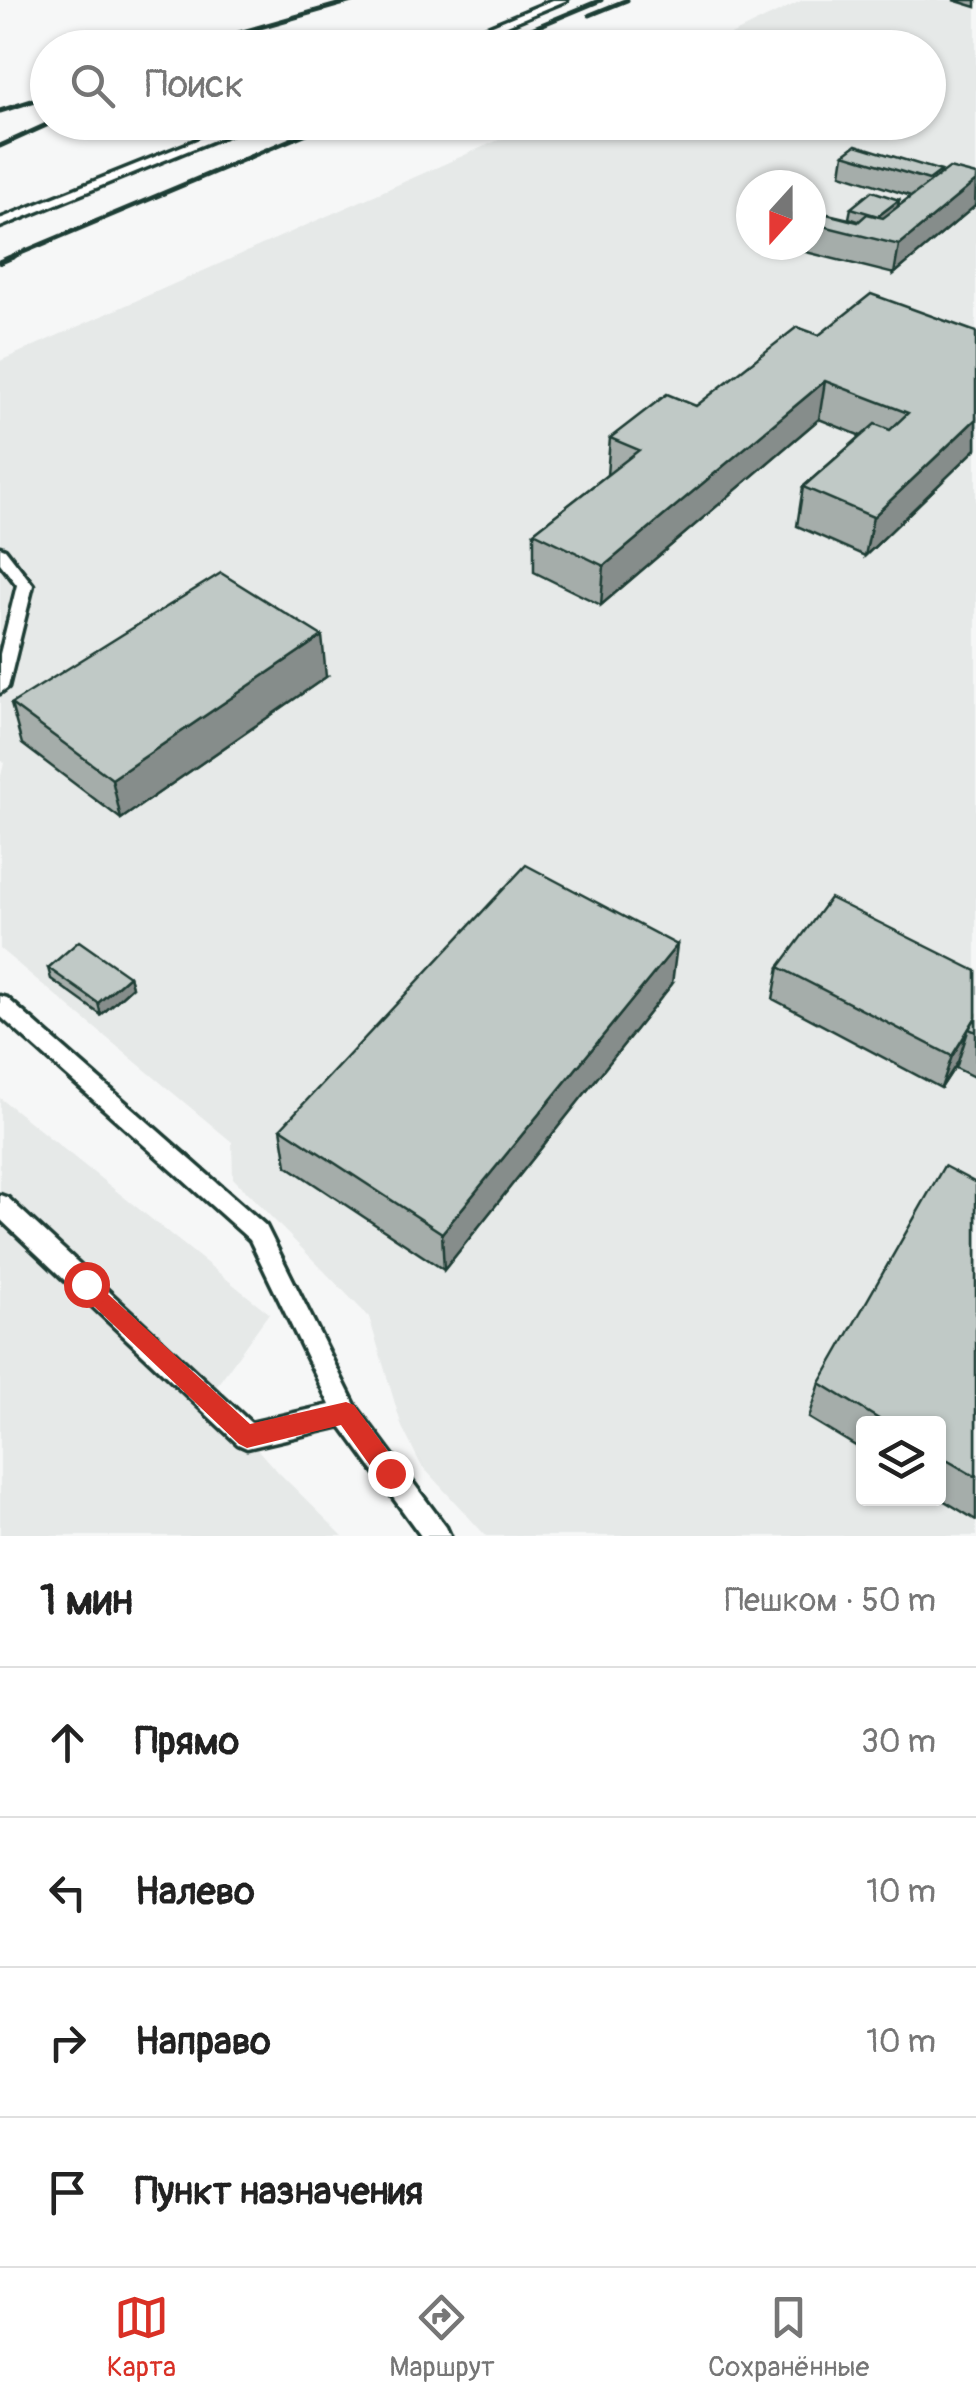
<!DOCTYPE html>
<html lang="ru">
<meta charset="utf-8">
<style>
:root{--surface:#fff;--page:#f2f2f2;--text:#222;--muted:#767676;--line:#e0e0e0;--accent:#d93025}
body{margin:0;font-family:Pangolin,sans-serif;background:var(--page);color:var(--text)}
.controls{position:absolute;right:30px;bottom:30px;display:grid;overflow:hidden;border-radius:10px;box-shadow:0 2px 8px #0004}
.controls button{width:90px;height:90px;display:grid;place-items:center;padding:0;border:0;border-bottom:2px solid var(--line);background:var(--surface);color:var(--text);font:50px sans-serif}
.compass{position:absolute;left:736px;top:170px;width:90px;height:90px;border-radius:50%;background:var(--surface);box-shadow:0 2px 8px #0004;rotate:201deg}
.stop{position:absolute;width:30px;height:30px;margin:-22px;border:8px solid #d93025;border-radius:50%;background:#fff}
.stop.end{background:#d93025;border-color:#fff;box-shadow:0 2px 10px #0008}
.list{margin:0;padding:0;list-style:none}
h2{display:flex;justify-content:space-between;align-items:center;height:130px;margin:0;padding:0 40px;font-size:42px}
h2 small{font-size:32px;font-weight:400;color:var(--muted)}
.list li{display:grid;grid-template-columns:65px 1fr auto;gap:30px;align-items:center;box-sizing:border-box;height:150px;padding:0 40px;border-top:2px solid var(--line)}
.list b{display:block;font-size:38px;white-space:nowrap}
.list em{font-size:32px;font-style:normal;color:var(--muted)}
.icon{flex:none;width:55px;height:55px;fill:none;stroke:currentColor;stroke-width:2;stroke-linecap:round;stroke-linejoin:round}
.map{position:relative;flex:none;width:976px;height:1536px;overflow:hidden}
.search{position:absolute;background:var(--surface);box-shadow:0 2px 8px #0004;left:30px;right:30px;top:30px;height:110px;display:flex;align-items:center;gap:25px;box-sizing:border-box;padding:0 35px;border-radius:55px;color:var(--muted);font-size:38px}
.sheet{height:730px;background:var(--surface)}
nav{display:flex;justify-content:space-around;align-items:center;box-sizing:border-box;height:140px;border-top:2px solid var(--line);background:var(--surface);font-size:28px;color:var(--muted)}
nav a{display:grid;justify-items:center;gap:5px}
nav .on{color:var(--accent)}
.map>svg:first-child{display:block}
.built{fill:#e6e9e8;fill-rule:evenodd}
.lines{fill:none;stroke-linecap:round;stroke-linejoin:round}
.service-casing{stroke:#1f3d34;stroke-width:7}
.service{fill:#fff;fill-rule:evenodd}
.rail-far1{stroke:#1f3d34;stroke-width:5}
.rail{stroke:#1f3d34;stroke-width:6}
.wall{fill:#a5adaa;stroke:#1f3d34;stroke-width:2.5}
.shaded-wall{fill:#868d8b;stroke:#1f3d34;stroke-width:2.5}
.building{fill:#c0c9c6;stroke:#1f3d34;stroke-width:2.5}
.route{fill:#d93025}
</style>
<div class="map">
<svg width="976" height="1536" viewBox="0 0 976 1536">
<rect width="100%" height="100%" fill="#f6f7f7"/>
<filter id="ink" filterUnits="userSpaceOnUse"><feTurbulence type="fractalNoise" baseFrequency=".01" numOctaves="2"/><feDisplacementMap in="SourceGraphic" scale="20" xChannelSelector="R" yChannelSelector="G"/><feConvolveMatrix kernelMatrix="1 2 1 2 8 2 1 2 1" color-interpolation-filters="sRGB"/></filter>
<g filter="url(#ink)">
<g class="built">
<path d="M803 0H976V1536H486L421 1465 402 1427 369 1317 233 1178 232 1142 0 949V780L4 763 0 760V361L537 123 928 122V48L706 47ZM751 185H811V245H751ZM864 1424H938V1498H864Z"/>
<polygon points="0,1098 269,1313 210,1395 272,1466 343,1536 0,1536"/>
</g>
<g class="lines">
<g class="service-casing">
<g id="service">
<polygon points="553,0 567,0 452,48 437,48"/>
<polygon points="242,122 258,122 0,227 0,219"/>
<polygon points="0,547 5,549 33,585 8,687 0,693 0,654 17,585 0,563"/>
<polygon points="0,996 7,998 266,1226 355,1405 446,1527 450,1536 421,1536 341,1426 247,1448 238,1444 0,1219 0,1195 8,1198 251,1423 330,1405 250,1240 0,1016"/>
</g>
</g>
<use href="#service" class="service"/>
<g class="rail-far1">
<polyline points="590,15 627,0"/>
<polyline points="186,48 355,0"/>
<polyline points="486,48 601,0"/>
<polyline points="0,111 48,96"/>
<polyline points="0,146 53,122"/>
<polyline points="9,258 333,122"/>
</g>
<polyline class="rail" points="0,262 14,256"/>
</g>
<g class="wall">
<polygon points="953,0 976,0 976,7"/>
<polygon points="844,154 941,171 940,174 975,206 894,274 778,245 811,245 811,210 858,221 849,218 851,208 899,200 898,206 911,196 841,174"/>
<polygon points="976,332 976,449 865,556 797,526 803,487 861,436 819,419 601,605 534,572 534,532 607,475 610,438 696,406 819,335"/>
<polygon points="326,677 121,819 22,744 11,704"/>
<polygon points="779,967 976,971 976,1078 956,1068 958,1062 941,1088 773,999"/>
<polygon points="48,968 129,976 132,987 101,1015 51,979"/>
<polygon points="672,984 444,1270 287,1166 281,1128"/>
<polygon points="976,1183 976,1520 938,1497 938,1424 864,1424 864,1451 809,1418 820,1383"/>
</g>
<g class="shaded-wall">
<polygon points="976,181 975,206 894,274 899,245"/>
<polygon points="899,200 897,210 876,227 878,216"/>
<polygon points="825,381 819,419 601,605 604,566"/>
<polygon points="976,419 976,449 865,556 873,517"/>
<polygon points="322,636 326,677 121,819 112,779"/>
<polygon points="677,945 672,984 444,1270 442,1233"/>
<polygon points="129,976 132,987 101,1015 98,1003"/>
<polygon points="968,1031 958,1062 941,1088 952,1056"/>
</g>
<g class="building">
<polygon points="707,41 729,48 696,48"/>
<polygon points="856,145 941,171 929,180 844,154"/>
<polygon points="949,168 976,175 976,181 899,245 811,223 811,210 858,222 867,214 883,218"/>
<polygon points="872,191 899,200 878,216 851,208"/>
<polygon points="871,294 976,332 976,419 873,517 803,487 875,424 890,430 908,413 825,381 604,566 534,532 639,450 610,438 667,394 696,406 797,327 819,335"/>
<polygon points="221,573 322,636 112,779 11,704"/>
<polygon points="526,865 677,945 442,1233 281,1128"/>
<polygon points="830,898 976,971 976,1017 952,1056 779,967"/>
<polygon points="79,941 129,976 98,1003 48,968"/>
<polygon points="976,1017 976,1032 969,1029"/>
<polygon points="944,1166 976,1183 976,1477 938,1455 938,1424 887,1424 820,1383"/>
</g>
</g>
<polygon class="route" points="86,1274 250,1424 346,1402 354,1405 398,1465 401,1473 398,1481 390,1484 381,1481 341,1425 247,1448 239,1444 78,1291 75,1284 78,1277"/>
</svg>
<div class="controls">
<button><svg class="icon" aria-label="layers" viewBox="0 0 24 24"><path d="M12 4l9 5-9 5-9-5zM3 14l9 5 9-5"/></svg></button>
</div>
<svg class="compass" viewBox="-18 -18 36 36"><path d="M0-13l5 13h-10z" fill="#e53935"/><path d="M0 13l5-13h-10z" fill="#767676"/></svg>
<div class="stop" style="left:86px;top:1284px"></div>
<div class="stop end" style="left:390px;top:1473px"></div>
<div class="search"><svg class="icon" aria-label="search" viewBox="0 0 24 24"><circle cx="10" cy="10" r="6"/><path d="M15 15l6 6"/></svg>Поиск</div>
</div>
<section class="sheet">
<h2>1 мин<small>Пешком · 50 m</small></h2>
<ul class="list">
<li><svg class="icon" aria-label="ahead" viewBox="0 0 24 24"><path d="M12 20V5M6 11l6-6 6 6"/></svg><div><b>Прямо</b></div><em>30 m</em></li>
<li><svg class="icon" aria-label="left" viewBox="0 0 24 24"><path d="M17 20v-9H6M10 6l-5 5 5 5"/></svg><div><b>Налево</b></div><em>10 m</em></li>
<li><svg class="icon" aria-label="right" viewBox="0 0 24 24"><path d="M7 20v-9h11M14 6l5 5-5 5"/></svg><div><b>Направо</b></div><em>10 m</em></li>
<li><svg class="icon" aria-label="arrive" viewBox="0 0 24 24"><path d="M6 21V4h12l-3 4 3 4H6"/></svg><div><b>Пункт назначения</b></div></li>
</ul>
</section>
<nav>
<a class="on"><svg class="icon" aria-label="map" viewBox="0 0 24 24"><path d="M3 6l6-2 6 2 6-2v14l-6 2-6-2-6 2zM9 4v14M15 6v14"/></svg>Карта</a>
<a><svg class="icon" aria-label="directions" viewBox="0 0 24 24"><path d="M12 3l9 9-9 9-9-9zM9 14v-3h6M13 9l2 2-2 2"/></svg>Маршрут</a>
<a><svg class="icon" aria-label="saved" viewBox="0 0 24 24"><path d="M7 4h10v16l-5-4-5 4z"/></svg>Сохранённые</a>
</nav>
